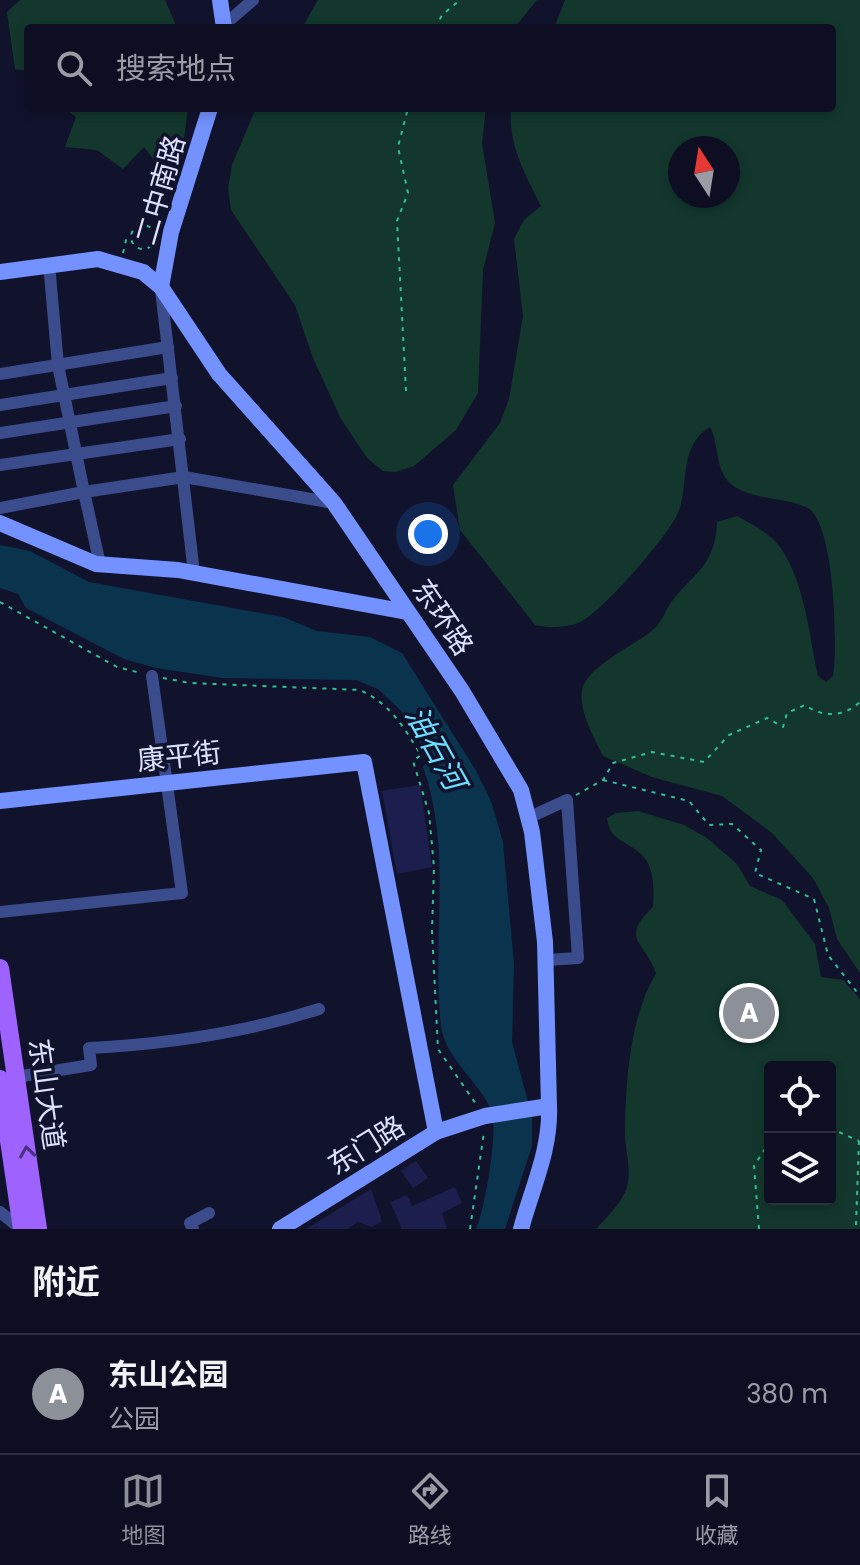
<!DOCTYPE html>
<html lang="zh">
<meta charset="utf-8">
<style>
:root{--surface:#0d0e22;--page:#1b1c2f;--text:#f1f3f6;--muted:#9a9ca5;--line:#2d2e40;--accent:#8c9099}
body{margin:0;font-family:Poppins,"Noto Sans SC",sans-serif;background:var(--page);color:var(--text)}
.controls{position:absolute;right:24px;bottom:24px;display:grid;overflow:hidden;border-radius:8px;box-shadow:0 4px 12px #0003}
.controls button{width:72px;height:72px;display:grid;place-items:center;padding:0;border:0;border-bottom:2px solid var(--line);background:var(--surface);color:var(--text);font:40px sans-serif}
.compass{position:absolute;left:668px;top:136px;width:72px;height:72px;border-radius:50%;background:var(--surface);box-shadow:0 4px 12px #0003;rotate:348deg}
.you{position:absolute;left:428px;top:534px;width:28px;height:28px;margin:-20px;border:6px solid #fff;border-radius:50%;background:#1a73e8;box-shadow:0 0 0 12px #1a73e833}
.badge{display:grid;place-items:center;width:52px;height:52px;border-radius:50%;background:var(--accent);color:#fff;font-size:26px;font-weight:700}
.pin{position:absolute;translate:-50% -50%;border:4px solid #fff;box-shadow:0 2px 8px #0006}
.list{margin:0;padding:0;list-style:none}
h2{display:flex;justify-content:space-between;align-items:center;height:104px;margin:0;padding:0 32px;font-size:34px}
h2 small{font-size:26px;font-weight:400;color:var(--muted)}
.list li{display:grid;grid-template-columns:52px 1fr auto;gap:24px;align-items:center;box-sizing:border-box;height:120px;padding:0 32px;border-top:2px solid var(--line)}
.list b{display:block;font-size:30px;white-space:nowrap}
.list p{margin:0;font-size:26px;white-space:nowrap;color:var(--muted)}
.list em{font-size:26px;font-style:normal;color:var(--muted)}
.icon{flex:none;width:44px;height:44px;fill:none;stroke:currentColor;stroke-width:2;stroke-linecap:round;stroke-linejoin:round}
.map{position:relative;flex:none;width:860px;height:1229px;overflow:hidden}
.search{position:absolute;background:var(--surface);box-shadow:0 4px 12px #0003;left:24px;right:24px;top:24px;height:88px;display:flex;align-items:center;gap:20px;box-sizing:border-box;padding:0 28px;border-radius:8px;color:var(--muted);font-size:30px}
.sheet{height:224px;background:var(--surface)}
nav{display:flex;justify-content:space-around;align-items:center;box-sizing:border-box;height:112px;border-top:2px solid var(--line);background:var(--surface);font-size:22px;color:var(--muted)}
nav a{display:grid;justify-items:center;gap:4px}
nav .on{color:var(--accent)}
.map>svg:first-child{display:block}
.green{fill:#13372d;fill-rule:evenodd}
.water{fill:#0a334d}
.building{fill:#1c1e4e}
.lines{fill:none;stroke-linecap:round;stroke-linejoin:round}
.path{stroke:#2dc294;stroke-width:2;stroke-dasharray:4 6;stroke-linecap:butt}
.street{stroke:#3b4c8d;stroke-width:12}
.secondary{stroke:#7392ff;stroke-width:16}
.primary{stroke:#9e63ff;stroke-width:18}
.oneway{stroke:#493381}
.labels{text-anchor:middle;stroke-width:7;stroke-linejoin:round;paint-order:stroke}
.street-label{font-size:28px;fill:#dce1ff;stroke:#11132d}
.water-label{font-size:30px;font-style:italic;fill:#6adfff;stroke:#11132d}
</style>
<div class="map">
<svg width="860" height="1229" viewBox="0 0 860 1229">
<rect width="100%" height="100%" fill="#11132d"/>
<g class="green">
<polygon points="20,0 165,0 177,28 28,28 28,71 15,69 7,12"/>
<polygon points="318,0 537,0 514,28 302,28"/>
<path d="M565 0H860V973L837 939 829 908 813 878 772 833 722 796 652 777 603 756C594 737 579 712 582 691 586 665 638 645 656 627 663 620 666 609 672 601 695 571 715 567 717 522L737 516C753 525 772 534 782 550 805 585 809 635 818 676L826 682 833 676C838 647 835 519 806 507 782 496 751 501 730 483 715 470 719 443 710 427 677 446 690 489 677 515 666 538 600 615 578 623 565 628 548 628 535 625L460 530 453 485 500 423 509 399 523 316 514 239 524 220 541 206C525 174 508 145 511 108H832V28H554ZM680 148H728V196H680Z"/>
<polygon points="64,108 188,108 180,169 153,159 144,147 123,169 97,150 65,147 76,117"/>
<polygon points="256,108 486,108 482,143 495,223 483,270 478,393 456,430 414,466 395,472 383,471 367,458 341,419 313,358 295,305 231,210 228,188 232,165"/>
<path d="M638 811 684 825 707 838 737 864 750 886 782 900 815 944 821 977 843 980 860 999V1229H596C607 1217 619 1206 626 1190 633 1170 624 1149 625 1129 626 1077 630 1018 656 973 645 941 619 939 653 907 654 890 655 865 640 853 625 840 610 841 607 818L616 813ZM770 1067H830V1199H770Z"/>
</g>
<path class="water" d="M0 545 30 551 89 582 283 617 317 631 370 637 402 653 475 769 491 801 503 842 514 964 512 1042 532 1117V1146L505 1229H476C485 1210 499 1128 491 1109 478 1081 445 1058 441 1026 431 940 453 851 423 767L428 760 415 731 399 709 378 689 356 680 222 678 156 668 124 659 26 608 18 594 0 588Z"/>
<g class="building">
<polygon points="420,785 432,867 397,874 382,791"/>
<polygon points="416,1161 428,1178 413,1188 401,1171"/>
<polygon points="455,1187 462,1203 442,1213 447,1229 402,1229 390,1202 407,1195 412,1206"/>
<polygon points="371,1189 382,1221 372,1227 358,1222 347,1229 306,1229"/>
</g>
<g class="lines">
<g class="path">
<polyline points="435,28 442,15 460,0"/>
<circle cx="143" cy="237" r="12"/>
<polyline points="123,253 126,240 130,239"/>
<polyline points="406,391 397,221 408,193 398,147 408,108"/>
<polyline points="0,602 117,667 141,673"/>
<path d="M163 678 190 683 360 690C391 704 404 728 421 755L413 761 429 813 434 867 432 931 438 1049 476 1104"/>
<polyline points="603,780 689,801 709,825 732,824 761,850 755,873 814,899 828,955 860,996"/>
<path d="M576 795 603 780 613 763 652 752 704 762 729 735 767 718 783 727 787 713 805 705C823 718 844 717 860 702"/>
<polyline points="830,1128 859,1141"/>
<polyline points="856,1225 859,1141"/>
<polyline points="470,1229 484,1132"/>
<polyline points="759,1229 754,1166 770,1141"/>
</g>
<g class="street">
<polyline points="224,25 253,0"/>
<polyline points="49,264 58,365 84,492 184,477 334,503"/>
<polyline points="161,290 194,573"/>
<polyline points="0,374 168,347"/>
<polyline points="0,405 172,378"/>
<polyline points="0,433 176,406"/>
<polyline points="0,465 180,439"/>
<polyline points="0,508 84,492 100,564"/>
<polyline points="528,818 567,800 578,958 546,960"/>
<polyline points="0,912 182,893 152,676"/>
<path d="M16 1077 91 1065 89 1048C168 1044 244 1033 319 1009"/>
<polyline points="0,1212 21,1229"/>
<polyline points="193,1229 190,1223 209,1213"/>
</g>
<g class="secondary">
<polyline points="220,0 224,28"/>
<polyline points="0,272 98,259 143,272 161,287 219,374 334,503 462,691 521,790 532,832 545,942 549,1106"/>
<polyline points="161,287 171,232 210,108"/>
<polyline points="0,523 96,564 178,570 407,612"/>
<polyline points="0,801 364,762 436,1132"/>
<path d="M280 1229 436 1132 485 1116 549 1106C551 1149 532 1188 521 1229"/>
</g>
<g class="primary">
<polyline points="0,968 38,1229"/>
<polyline points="0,1079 22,1229"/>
</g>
</g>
<defs><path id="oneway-chevron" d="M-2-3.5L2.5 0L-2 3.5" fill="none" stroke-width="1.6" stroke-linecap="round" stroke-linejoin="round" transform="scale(2)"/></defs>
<use class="oneway" href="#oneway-chevron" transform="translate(27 1152) rotate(-98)"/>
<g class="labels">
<g class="street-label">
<text transform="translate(160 190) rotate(-74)" y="10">二中南路</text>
<text transform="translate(443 617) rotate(56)" y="10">东环路</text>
<text transform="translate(179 756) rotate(-6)" y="10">康平街</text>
<text transform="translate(47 1094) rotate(82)" y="10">东山大道</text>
<text transform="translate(366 1145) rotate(-32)" y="10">东门路</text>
</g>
<g class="water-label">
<text transform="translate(435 748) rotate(61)" y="10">油石河</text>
</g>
</g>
</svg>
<div class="controls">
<button><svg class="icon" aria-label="locate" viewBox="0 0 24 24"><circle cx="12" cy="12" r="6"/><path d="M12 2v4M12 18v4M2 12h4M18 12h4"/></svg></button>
<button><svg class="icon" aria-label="layers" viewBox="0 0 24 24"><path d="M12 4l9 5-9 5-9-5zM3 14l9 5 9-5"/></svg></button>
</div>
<svg class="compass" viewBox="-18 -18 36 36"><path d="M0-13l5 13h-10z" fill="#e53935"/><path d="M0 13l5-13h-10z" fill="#9a9ca5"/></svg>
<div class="you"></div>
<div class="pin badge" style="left:749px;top:1013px">A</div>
<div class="search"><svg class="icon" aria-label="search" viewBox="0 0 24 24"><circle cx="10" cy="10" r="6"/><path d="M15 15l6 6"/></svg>搜索地点</div>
</div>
<section class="sheet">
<h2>附近<small></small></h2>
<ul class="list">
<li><span class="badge">A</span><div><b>东山公园</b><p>公园</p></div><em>380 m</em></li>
</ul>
</section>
<nav>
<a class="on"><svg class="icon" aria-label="map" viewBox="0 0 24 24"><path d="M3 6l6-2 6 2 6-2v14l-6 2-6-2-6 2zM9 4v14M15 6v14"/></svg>地图</a>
<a><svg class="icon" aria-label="directions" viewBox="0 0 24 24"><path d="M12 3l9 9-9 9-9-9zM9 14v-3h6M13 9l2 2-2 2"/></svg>路线</a>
<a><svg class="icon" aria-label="saved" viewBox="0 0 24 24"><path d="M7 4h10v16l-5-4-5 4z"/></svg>收藏</a>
</nav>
